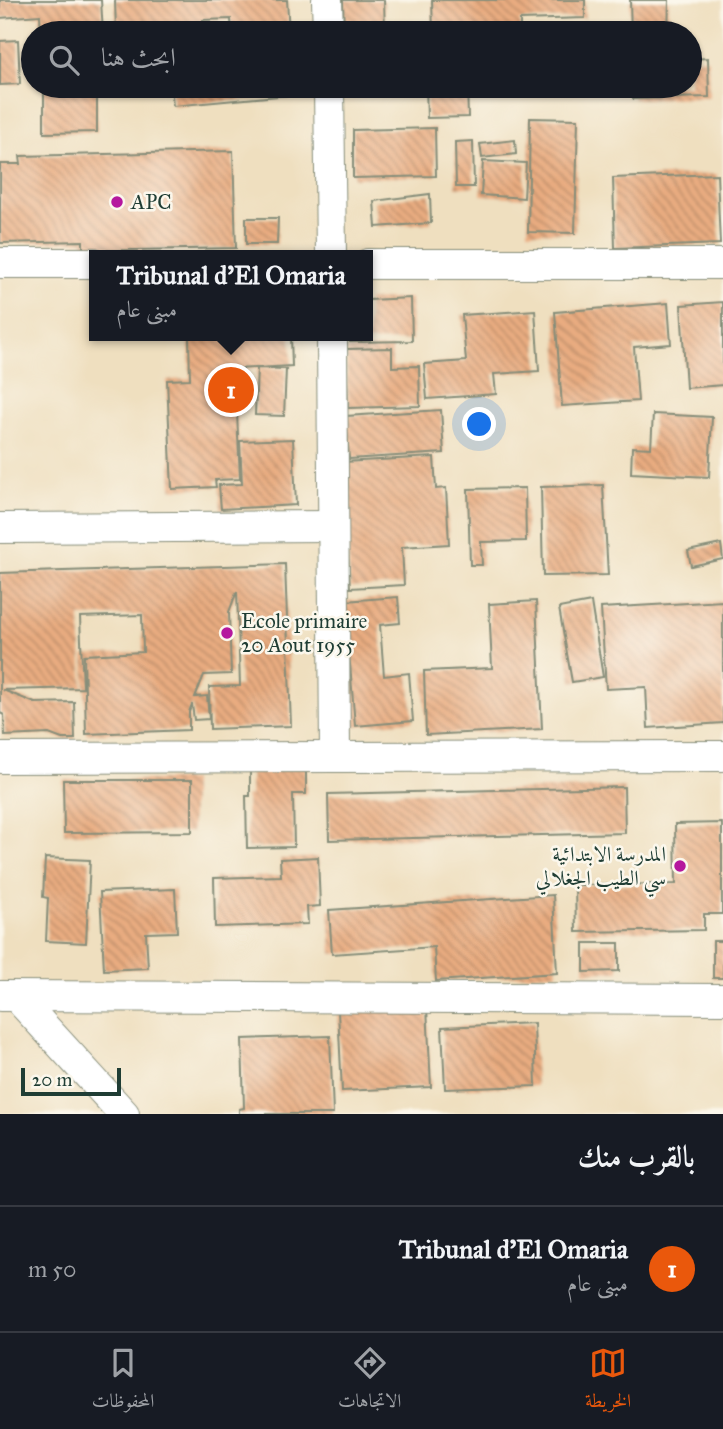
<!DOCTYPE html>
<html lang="ar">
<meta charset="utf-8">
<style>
:root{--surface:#171b24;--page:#242831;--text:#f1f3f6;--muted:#9ea1a6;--line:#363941;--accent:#ea580c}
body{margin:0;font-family:"IM FELL Great Primer",Amiri,serif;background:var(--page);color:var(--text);direction:rtl}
.scale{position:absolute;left:21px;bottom:18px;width:100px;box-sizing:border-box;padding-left:7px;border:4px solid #1f3d34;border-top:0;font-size:19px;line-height:24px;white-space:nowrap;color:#1f3d34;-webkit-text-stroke:5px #fbf7ec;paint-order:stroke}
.you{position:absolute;left:480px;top:425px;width:24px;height:24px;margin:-18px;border:5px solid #fff;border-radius:50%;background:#1a73e8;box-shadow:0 0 0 10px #1a73e833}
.badge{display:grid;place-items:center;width:46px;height:46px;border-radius:50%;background:var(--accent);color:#fff;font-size:23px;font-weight:700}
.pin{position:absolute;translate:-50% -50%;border:4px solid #fff;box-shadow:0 2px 7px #0006}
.popup{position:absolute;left:89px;top:250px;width:284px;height:91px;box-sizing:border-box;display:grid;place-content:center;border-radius:0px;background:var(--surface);filter:drop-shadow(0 2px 5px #0005);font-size:23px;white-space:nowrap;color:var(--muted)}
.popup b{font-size:26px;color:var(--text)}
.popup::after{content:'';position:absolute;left:50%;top:100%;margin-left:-14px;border:14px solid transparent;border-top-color:var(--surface)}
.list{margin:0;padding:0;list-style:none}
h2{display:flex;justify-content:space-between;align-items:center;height:91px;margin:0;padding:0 28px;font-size:30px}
h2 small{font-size:23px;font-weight:400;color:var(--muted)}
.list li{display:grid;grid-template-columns:46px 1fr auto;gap:21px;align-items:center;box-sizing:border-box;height:126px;padding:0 28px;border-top:2px solid var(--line)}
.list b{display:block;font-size:26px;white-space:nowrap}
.list p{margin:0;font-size:23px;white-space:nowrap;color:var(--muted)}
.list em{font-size:23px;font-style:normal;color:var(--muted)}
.icon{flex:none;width:38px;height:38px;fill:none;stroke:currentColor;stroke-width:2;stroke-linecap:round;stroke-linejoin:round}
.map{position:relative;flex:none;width:723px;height:1114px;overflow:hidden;direction:ltr}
.search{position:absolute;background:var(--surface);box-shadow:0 2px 5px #0004;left:21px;right:21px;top:21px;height:77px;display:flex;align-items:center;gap:18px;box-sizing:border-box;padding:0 24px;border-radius:38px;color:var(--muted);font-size:26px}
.sheet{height:217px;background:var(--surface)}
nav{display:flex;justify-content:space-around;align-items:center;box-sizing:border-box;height:98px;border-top:2px solid var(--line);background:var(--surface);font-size:19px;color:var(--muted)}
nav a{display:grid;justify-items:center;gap:4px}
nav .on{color:var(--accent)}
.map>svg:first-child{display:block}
.building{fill:url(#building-back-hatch)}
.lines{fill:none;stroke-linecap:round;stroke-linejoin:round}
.minor-casing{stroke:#878e7a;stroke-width:32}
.minor{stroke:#fff;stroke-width:30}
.poi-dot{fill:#b5179e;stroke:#fbf7ec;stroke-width:2.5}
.labels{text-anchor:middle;stroke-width:5;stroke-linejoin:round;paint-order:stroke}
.poi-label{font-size:21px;fill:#1f3d34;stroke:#fbf7ec;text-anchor:start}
</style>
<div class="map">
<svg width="723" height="1114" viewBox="0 0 723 1114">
<defs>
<pattern id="building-back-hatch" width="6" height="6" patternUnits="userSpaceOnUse" patternTransform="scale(1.75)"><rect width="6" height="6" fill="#e9ac80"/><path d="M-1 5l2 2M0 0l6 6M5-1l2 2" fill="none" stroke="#bc8d6a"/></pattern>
</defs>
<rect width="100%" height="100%" fill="#fbf7ec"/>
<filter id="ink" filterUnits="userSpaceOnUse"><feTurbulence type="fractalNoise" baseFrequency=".0143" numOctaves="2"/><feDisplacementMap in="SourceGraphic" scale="14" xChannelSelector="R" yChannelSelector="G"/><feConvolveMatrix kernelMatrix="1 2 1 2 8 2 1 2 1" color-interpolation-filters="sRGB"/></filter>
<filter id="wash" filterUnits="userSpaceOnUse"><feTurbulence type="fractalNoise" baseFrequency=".00686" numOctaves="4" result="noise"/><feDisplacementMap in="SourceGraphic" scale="28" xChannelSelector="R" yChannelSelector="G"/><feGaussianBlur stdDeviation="1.57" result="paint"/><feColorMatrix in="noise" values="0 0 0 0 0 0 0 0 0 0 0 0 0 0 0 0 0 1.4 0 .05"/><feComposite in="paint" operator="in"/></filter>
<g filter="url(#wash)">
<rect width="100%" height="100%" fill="#efdfbf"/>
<g id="blocks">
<g class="building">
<polygon points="0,0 101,0 103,33 41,33 40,15 0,18"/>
<polygon points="115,0 287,0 289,32 232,33 231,19 203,20 203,33 116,31"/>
<polygon points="343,0 384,0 385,33 344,33"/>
<polygon points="432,0 585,0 585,18 520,20 520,33 426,33 433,31"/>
<polygon points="630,0 669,0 668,33 631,33"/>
<polygon points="18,40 20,84 0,85 0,41"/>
<polygon points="708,58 709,97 633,99 633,86 690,86 690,59"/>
<polygon points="44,86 97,86 97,132 44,133"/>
<polygon points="171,86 287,86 288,95 173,106"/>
<polygon points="426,86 467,86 468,117 427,118"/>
<polygon points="530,118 578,119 575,233 528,232"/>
<polygon points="435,128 436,176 353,178 353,130"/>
<polygon points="515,140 516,154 482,158 480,144"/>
<polygon points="473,141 474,187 456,187 455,142"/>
<polygon points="233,151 236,248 83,251 83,241 0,243 0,164 21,164 20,156"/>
<polygon points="483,161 526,163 524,198 481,195"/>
<polygon points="717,174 720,244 615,248 613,178"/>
<polygon points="430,194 431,223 376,227 374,201"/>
<polygon points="246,218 278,218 277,244 246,244"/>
<polygon points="411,298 412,341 350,342 350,336 368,336 368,300"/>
<polygon points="723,302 723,385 686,388 681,305"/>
<polygon points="668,303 671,344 634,347 638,401 562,406 555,312"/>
<polygon points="535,310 539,371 494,374 496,394 427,399 424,364 466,361 462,315"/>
<polygon points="189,336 291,336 292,366 235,369 240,479 215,480 216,487 172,489 167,380 190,379"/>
<polygon points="392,348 392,367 419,366 420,406 348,408 346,349"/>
<polygon points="257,368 286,369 284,416 255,415"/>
<polygon points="441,410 444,453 349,459 346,416"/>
<polygon points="653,414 712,417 709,477 631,473 632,447 651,448"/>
<polygon points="293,439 296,505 221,509 219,485 242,484 240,441"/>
<polygon points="434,457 436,489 446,488 449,544 402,547 404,585 350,588 343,462"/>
<polygon points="603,485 608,575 543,576 541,487"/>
<polygon points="525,488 526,541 481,542 482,565 470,565 468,489"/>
<polygon points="721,544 723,559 691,566 688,551"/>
<polygon points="285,564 291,726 210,729 209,687 240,686 237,591 229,612 231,674 204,675 195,697 207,696 209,719 194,720 192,704 189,712 189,730 86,734 84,655 143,652 142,615 80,617 83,688 3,690 35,703 74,702 75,739 62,739 49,734 5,736 4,715 0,713 0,573"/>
<polygon points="398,597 400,623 380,625 384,676 409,673 413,721 355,726 345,601"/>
<polygon points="536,601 542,729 426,735 424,671 492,668 489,604"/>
<polygon points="723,601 723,723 648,728 646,687 606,689 601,608"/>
<polygon points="591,602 603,677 572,682 559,608"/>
<polygon points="306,762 306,794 293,794 294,847 247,848 246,796 250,796 250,764"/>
<polygon points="63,780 192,780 192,832 64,833"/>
<polygon points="624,787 625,833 329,840 328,794"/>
<polygon points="722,823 722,914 704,914 704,930 576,932 575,885 676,884 675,824"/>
<polygon points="318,857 320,906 307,907 308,924 215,927 214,878 281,876 280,859"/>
<polygon points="45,858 90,860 86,943 46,941 48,898 43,897"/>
<polygon points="175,889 177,932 146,933 148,968 104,970 100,892"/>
<polygon points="553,895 557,973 436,981 434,947 332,954 329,910"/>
<rect x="713" y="941" width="10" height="37"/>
<polygon points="584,943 619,943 619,971 584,972"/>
<polygon points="427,1007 431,1087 342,1091 338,1011"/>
<polygon points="534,1023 536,1086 445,1089 442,1027"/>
<polygon points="330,1036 333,1114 239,1114 239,1109 244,1108 242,1039"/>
</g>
</g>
</g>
<g filter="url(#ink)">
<use href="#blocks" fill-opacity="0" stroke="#878e7a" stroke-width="2"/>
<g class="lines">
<g class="minor-casing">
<g id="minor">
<polyline points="327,0 328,33"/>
<polyline points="329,86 331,255"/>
<polyline points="0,263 94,263"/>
<polyline points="368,264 723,264"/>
<polyline points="332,336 335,757"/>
<polyline points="0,528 333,526"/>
<polyline points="0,758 723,756"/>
<polyline points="0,996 723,999"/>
<polyline points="16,996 124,1114"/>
</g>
</g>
<use href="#minor" class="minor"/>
</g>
</g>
<g class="poi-dot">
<circle cx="117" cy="202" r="7"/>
<circle cx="227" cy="633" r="7"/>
<circle cx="680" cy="866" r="7"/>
</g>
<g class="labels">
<g class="poi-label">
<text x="131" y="209">APC</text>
<text x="241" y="628">Ecole primaire<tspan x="241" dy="24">20 Aout 1955</tspan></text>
<text x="666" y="861" text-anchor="end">المدرسة الابتدائية<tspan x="666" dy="24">سي الطيب الجغلالي</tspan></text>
</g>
</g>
</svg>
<div class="scale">20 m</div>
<div class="you"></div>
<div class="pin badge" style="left:231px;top:390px">1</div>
<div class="popup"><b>Tribunal d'El Omaria</b>مبنى عام</div>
<div class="search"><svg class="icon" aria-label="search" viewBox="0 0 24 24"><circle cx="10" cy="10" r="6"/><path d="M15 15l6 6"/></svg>ابحث هنا</div>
</div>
<section class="sheet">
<h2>بالقرب منك<small></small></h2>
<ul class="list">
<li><span class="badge">1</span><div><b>Tribunal d'El Omaria</b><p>مبنى عام</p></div><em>50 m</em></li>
</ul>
</section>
<nav>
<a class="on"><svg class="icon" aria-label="map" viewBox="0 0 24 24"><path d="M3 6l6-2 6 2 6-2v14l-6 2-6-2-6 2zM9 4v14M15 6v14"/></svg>الخريطة</a>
<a><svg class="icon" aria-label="directions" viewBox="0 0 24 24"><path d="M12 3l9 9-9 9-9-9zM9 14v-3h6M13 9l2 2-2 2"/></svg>الاتجاهات</a>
<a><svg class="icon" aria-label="saved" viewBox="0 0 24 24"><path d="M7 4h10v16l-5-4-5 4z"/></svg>المحفوظات</a>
</nav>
